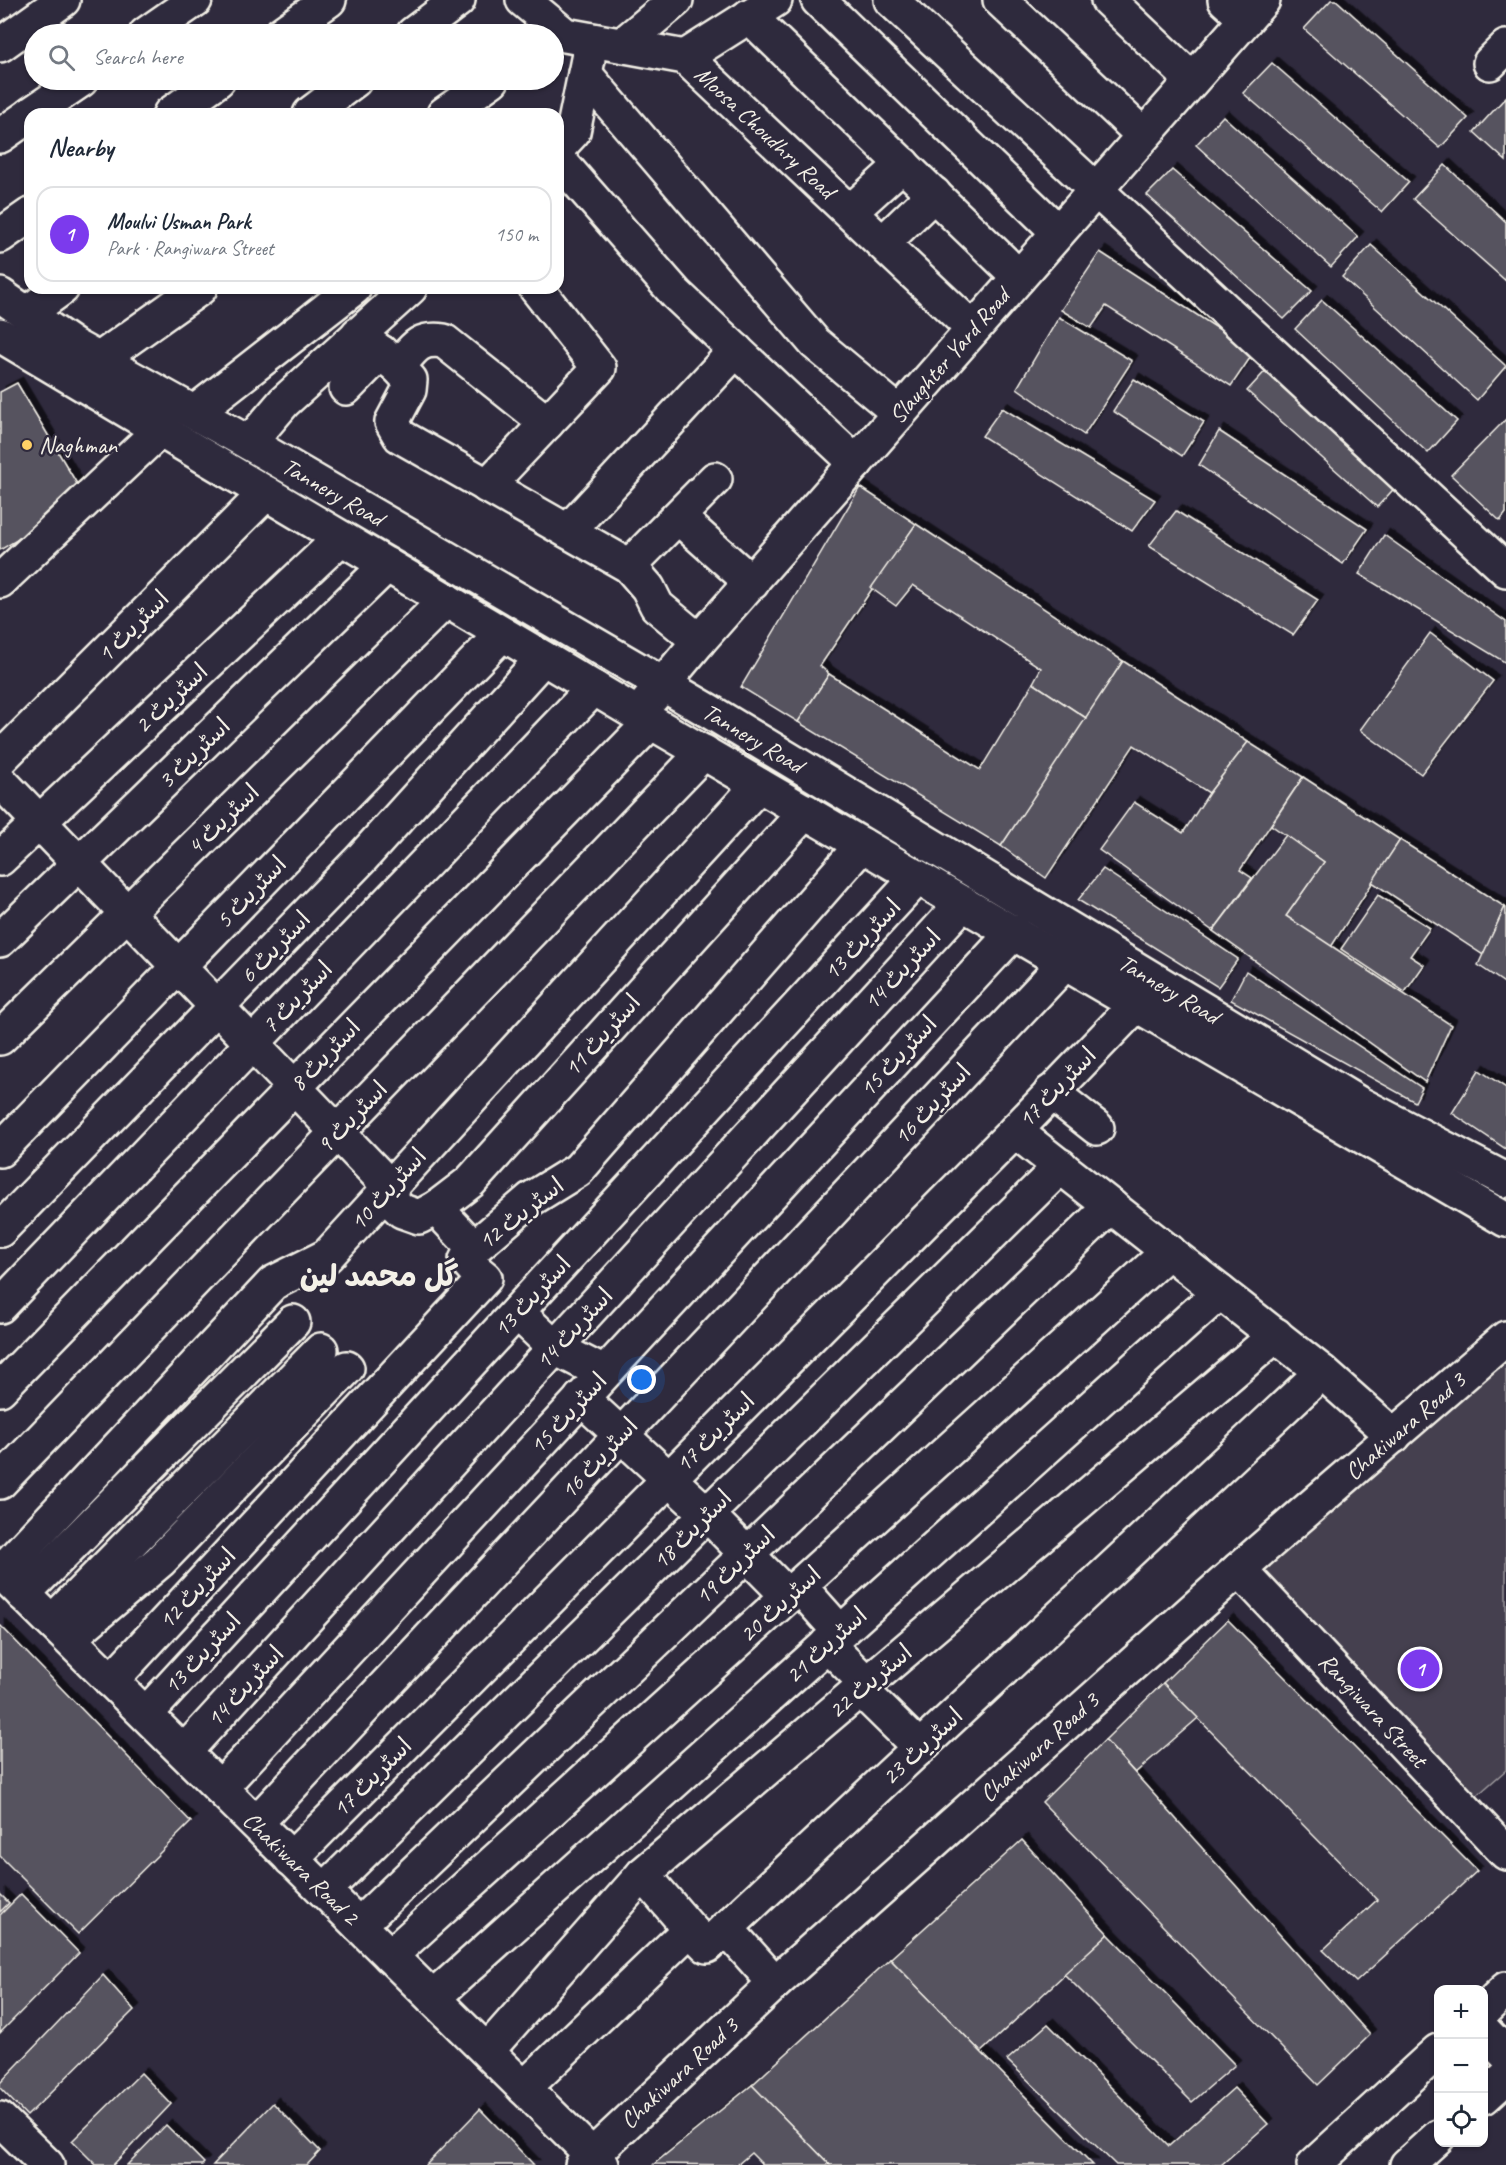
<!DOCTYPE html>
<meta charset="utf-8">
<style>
:root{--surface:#fff;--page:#f6f6f7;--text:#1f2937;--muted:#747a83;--line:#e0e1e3;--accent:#7c3aed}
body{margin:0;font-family:Caveat,"Playpen Sans Arabic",sans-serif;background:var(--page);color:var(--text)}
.controls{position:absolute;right:18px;bottom:18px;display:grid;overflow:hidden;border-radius:12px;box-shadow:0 2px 4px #0004}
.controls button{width:54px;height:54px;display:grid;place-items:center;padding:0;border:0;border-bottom:2px solid var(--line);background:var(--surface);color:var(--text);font:30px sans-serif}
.you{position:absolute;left:642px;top:1380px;width:21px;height:21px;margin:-15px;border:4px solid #fff;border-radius:50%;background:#1a73e8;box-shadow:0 0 0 9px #1a73e833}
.badge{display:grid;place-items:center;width:39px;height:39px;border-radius:50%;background:var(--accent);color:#fff;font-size:20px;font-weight:700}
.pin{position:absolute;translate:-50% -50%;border:3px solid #fff;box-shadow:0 2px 6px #0006}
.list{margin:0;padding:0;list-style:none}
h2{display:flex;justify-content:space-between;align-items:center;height:78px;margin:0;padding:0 24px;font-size:26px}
h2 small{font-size:20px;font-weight:400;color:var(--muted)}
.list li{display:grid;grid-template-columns:39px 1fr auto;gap:18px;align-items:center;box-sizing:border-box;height:96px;margin:0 12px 12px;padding:0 12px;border:2px solid var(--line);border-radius:18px}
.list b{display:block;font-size:22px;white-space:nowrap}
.list p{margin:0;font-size:20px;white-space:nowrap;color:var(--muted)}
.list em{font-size:20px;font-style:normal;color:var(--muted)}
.icon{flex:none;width:33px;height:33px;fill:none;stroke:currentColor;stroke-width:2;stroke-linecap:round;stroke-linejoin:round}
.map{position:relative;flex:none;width:1506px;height:2165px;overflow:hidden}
.search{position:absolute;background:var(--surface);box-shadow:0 2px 4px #0004;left:24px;top:24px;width:540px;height:66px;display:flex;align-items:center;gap:15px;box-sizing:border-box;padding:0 21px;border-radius:33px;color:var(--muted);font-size:22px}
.panel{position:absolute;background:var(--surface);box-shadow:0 2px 4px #0004;left:24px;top:108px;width:540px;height:186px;border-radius:18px}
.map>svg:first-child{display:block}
.green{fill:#454050;stroke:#9c989c;stroke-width:1.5}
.building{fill:#56525f;stroke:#f4f1e8;stroke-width:1.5;filter:url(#shadow)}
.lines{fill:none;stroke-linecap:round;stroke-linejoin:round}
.minor-casing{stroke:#f4f1e8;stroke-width:38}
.major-casing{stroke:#f4f1e8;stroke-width:38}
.minor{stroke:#2f2a3d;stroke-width:33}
.major{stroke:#2f2a3d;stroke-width:33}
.poi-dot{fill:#ffd166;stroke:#2f2a3d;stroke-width:2}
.labels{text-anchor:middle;stroke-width:5;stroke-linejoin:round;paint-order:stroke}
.street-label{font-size:24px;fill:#f4f1e8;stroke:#2f2a3d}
.poi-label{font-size:24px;fill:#f4f1e8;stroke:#2f2a3d;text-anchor:start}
.district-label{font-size:30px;font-weight:bold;fill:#f4f1e8;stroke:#2f2a3d}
</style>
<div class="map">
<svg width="1506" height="2165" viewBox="0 0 1506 2165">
<defs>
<filter id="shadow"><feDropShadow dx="5.5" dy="-5.5" stdDeviation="0" flood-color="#0009"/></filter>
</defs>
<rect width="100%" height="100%" fill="#2f2a3d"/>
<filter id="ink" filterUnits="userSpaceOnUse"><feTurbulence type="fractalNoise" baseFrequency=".0167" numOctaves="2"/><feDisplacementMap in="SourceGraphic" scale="12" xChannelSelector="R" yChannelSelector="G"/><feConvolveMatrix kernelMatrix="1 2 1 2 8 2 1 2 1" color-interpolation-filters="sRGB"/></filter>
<g filter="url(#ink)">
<polygon class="green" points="1506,1338 1506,1770 1464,1807 1239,1569"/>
<g class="building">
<polygon points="1331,0 1336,0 1468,118 1440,148 1304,29"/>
<polygon points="1272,63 1409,182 1382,212 1243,93"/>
<polygon points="1506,97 1506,161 1474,132"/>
<polygon points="1223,116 1358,237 1331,267 1196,145"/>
<polygon points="1445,165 1506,222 1506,281 1413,199"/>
<polygon points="1172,170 1312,291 1284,319 1147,195"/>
<polygon points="1371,245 1506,366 1477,400 1342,277"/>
<polygon points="1100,252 1254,352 1231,386 1106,306 1091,328 1061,310"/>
<polygon points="1322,300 1457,421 1428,453 1295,329"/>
<polygon points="1059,317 1132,361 1084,435 1017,388"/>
<polygon points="1270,366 1403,479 1377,507 1247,391"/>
<polygon points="1134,379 1204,422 1182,456 1113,411"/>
<polygon points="17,383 86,499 0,550 0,392"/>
<polygon points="1002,408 1155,500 1132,531 982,436"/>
<polygon points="1506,419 1506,513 1500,521 1451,475"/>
<polygon points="1219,431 1367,529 1343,564 1199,465"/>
<polygon points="860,487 916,524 820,666 829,674 798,722 741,687"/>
<polygon points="1176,511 1318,600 1293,635 1149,546"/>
<polygon points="916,524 1123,661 1086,718 1033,683 1041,668 913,585 896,606 871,588"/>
<polygon points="1384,535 1506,622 1506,663 1359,574"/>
<polygon points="1430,633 1493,681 1421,774 1360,730"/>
<polygon points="1123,661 1248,742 1209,793 1134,745 1046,878 1001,846"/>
<polygon points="829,674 980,770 1033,683 1086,718 1001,846 798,722"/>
<polygon points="1248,742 1303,777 1240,870 1252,878 1213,931 1099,850 1134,802 1183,833 1209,793"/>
<polygon points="1303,777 1400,840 1331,947 1286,916 1324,862 1271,825"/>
<polygon points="1286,835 1324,862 1286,916 1451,1025 1425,1082 1213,931"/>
<polygon points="1400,840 1505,907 1483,955 1372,882"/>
<polygon points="1103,869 1238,959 1218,987 1078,900"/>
<polygon points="1378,895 1430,928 1410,956 1424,965 1405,992 1341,949"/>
<polygon points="1505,907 1506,908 1506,984 1478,965"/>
<polygon points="1246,971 1422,1088 1415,1102 1231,1000"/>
<polygon points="1479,1070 1506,1088 1506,1149 1452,1113"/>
<polygon points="1228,1620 1477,1871 1356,1982 1323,1950 1377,1900 1163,1683"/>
<polygon points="0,1625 191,1822 78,1934 0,1856"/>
<polygon points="1163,1683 1198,1718 1135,1773 1105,1740"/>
<polygon points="1105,1740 1370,2035 1318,2085 1042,1802"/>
<polygon points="1022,1840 1108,1934 981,2052 890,1959"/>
<polygon points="0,1894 9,1903 0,1912"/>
<polygon points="21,1894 79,1953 0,2033 0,1915"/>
<polygon points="1108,1934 1235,2065 1192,2102 1064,1974"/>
<polygon points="890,1959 981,2052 1093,2165 830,2165 752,2085"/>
<polygon points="103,1975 134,2010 27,2116 0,2088 0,2083"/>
<polygon points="1048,2024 1169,2146 1234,2088 1268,2124 1221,2165 1116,2165 1007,2060"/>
<polygon points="141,2073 171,2104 113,2165 96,2165 72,2141"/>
<polygon points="752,2085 830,2165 763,2165 751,2153 737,2165 654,2164"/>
<polygon points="273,2103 320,2151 307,2165 213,2165"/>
<polygon points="480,2109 534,2165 426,2165"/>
<polygon points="166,2125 204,2163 202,2165 127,2165"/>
</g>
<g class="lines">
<g class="minor-casing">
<g id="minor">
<polyline points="523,0 565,35 685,57 973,329"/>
<polyline points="818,0 1058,232"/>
<polyline points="891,0 1506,570"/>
<polyline points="1000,0 1143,135"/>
<polyline points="1108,0 1192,80"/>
<polyline points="1225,0 1246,19"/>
<polyline points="749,16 1019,277"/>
<polyline points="146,34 195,0"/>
<polyline points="281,34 329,0"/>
<polyline points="413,34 458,0"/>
<polyline points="0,45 63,0"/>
<polyline points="622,45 676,0"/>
<polyline points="685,57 775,0"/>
<polyline points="1490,63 1506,47"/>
<polyline points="585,74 815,343 899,413"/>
<polyline points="31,114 81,80"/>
<polyline points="170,114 218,80"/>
<polyline points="310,114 355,80"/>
<polyline points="444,114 492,80"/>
<polyline points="0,136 30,115"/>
<polyline points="558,148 573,132 588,59"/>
<polyline points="558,159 676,294 856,463"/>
<polyline points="850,212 903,164"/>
<polyline points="0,236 30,215"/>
<polyline points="883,243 934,194"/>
<polyline points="26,314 62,288"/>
<polyline points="358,334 398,367 410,380 409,390 392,422 400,436 629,566 648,588 657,606 699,641"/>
<polyline points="100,359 200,288"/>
<path d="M398 367C413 349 418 337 444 341L547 423"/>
<polyline points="346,388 381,352"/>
<polyline points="195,412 354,288"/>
<polyline points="249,443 284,402 410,288"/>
<polyline points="487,486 599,368 536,288"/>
<polyline points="678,517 752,583"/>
<polyline points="568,531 736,350"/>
<polyline points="629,566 715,479"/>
<polyline points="0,581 160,430"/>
<polyline points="638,714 699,641 1263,0"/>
<polyline points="0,759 266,493"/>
<polyline points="0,781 390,1187"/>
<polyline points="0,859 341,538"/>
<polyline points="0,940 387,565"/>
<polyline points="0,1038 446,600"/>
<polyline points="1051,1092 1097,1128"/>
<polyline points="1015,1131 1322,1372 1394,1436"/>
<polyline points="0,1150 502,634"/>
<polyline points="384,1194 402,1211 419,1217 436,1208 470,1182 806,811"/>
<polyline points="436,1208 474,1248"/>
<polyline points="0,1230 361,859 543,658"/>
<polyline points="0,1306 594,688"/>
<polyline points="517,1312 555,1348 604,1373"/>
<polyline points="0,1389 651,722"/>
<polyline points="581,1398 707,1514 788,1596"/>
<polyline points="0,1482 704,752"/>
<polyline points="1239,1569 1506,1853"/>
<polyline points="0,1571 602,2165"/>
<polyline points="1,1572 273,1283 327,1256 759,785"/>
<polyline points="799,1586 840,1632"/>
<polyline points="23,1594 293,1322"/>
<polyline points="52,1622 321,1350"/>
<polyline points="69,1638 160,1561 347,1368"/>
<polyline points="827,1644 867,1684"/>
<polyline points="111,1681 485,1278 473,1268 466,1260 474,1248 531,1199 578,1170 862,845"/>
<polyline points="860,1689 920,1748"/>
<polyline points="146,1714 918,877"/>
<polyline points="184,1752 963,903"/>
<polyline points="220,1788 1014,932"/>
<polyline points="256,1823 1066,962"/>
<polyline points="291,1859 1015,1131 1137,1004"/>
<polyline points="643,1874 690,1929"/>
<polyline points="324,1891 1061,1166"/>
<polyline points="359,1925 1111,1206"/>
<polyline points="726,1928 775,1983"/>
<polyline points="390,1956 1169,1251"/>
<polyline points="433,1998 1220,1292"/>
<polyline points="1484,2010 1506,1989"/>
<polyline points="1484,2031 1506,2054"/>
<polyline points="487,2051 643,1874 1276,1335"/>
<polyline points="524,2088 690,1929 707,1946 1322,1372"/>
<polyline points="1484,2097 1506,2077"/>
<polyline points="582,2165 775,1983 1239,1569 1506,1338"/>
<polyline points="1314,2165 1438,2051"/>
<polyline points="1407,2165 1438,2137"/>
</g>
</g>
<g class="major-casing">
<g id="major">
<polyline points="0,295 74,346 249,443 709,711 1358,1103 1506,1180"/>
<polyline points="0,335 651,722 1506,1220"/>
<polyline points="0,2119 47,2165"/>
</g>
</g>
<use href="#minor" class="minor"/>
<use href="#major" class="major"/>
</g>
</g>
<circle class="poi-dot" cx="27" cy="445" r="6"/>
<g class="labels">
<g class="street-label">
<text transform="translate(765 132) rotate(43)" y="8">Moosa Choudhry Road</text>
<text transform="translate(949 356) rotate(-49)" y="8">Slaughter Yard Road</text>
<text transform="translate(333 492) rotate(30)" y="8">Tannery Road</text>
<text transform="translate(133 626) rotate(-45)" y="8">اسٹریٹ 1</text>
<text transform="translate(171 698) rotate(-43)" y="8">اسٹریٹ 2</text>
<text transform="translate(753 738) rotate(31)" y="8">Tannery Road</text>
<text transform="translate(194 753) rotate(-44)" y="8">اسٹریٹ 3</text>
<text transform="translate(223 819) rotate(-44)" y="8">اسٹریٹ 4</text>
<text transform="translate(251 892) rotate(-46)" y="8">اسٹریٹ 5</text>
<text transform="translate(862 939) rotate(-47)" y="8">اسٹریٹ 13</text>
<text transform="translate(275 947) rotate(-46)" y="8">اسٹریٹ 6</text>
<text transform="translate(902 969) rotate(-47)" y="8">اسٹریٹ 14</text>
<text transform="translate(1169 989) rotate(31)" y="8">Tannery Road</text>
<text transform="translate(297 997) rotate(-46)" y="8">اسٹریٹ 7</text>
<text transform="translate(602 1035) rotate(-48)" y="8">اسٹریٹ 11</text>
<text transform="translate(325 1055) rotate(-46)" y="8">اسٹریٹ 8</text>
<text transform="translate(898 1056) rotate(-47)" y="8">اسٹریٹ 15</text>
<text transform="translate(1057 1087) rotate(-46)" y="8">اسٹریٹ 17</text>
<text transform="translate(932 1104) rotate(-47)" y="8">اسٹریٹ 16</text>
<text transform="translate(352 1117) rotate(-46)" y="8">اسٹریٹ 9</text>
<text transform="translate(388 1189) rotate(-48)" y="8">اسٹریٹ 10</text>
<text transform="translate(521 1213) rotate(-38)" y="8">اسٹریٹ 12</text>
<text transform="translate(532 1296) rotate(-47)" y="8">اسٹریٹ 13</text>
<text transform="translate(574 1328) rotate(-47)" y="8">اسٹریٹ 14</text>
<text transform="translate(568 1413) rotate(-47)" y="8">اسٹریٹ 15</text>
<text transform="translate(1405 1426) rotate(-41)" y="8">Chakiwara Road 3</text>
<text transform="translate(715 1432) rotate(-45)" y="8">اسٹریٹ 17</text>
<text transform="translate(599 1458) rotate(-47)" y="8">اسٹریٹ 16</text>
<text transform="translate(692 1529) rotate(-45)" y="8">اسٹریٹ 18</text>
<text transform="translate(735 1565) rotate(-44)" y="8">اسٹریٹ 19</text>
<text transform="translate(197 1588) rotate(-47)" y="8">اسٹریٹ 12</text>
<text transform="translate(780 1604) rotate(-42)" y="8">اسٹریٹ 20</text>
<text transform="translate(826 1645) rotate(-42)" y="8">اسٹریٹ 21</text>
<text transform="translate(202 1653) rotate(-47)" y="8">اسٹریٹ 13</text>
<text transform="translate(870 1681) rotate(-40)" y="8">اسٹریٹ 22</text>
<text transform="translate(245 1686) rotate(-47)" y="8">اسٹریٹ 14</text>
<text transform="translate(1373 1710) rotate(47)" y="8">Rangiwara Street</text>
<text transform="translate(922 1746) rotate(-43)" y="8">اسٹریٹ 23</text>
<text transform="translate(1039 1747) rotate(-42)" y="8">Chakiwara Road 3</text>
<text transform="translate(372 1777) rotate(-45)" y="8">اسٹریٹ 17</text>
<text transform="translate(301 1868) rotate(44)" y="8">Chakiwara Road 2</text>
<text transform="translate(679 2073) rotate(-43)" y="8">Chakiwara Road 3</text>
</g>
<g class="poi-label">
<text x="39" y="453">Naghman</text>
</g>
<g class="district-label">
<text x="379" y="1286">گل محمد لین</text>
</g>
</g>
</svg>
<div class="controls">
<button>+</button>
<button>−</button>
<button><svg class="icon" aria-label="locate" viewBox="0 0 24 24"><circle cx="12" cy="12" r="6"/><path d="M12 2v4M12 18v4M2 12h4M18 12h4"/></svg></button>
</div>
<div class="you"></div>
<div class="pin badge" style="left:1420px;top:1669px">1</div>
<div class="search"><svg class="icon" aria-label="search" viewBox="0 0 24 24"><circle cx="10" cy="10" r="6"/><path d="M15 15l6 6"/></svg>Search here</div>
<section class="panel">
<h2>Nearby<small></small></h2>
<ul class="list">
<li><span class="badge">1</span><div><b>Moulvi Usman Park</b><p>Park · Rangiwara Street</p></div><em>150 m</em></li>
</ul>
</section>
</div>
